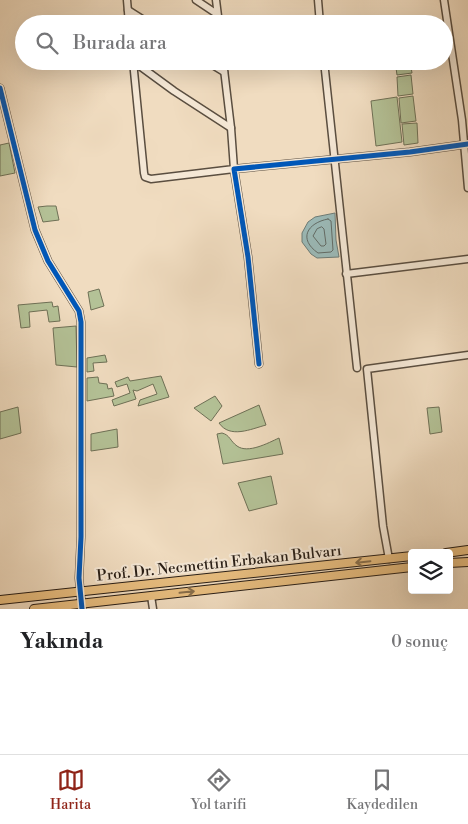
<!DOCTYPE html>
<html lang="tr">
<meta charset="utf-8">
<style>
:root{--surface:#fff;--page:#f2f2f2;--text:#202124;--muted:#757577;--line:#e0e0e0;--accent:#8f2418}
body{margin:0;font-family:"Libre Bodoni",serif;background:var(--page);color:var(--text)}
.controls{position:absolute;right:15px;bottom:15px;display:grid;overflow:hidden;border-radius:5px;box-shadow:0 5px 20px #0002}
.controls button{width:45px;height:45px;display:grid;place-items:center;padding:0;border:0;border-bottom:1px solid var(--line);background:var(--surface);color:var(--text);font:25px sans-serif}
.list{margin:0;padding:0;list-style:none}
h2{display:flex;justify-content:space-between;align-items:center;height:65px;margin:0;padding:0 20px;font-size:21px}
h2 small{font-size:16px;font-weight:400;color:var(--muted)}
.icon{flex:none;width:28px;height:28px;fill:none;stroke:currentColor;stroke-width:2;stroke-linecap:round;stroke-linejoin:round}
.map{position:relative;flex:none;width:468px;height:609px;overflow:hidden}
.search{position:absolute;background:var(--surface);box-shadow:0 5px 20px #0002;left:15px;right:15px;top:15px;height:55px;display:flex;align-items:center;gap:12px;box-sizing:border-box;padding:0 18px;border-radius:28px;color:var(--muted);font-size:19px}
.sheet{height:145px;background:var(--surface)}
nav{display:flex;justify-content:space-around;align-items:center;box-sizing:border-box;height:70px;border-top:1px solid var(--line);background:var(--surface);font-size:14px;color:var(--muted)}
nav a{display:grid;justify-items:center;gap:2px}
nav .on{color:var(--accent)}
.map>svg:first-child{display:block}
.green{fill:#b4c297;stroke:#6e7056}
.water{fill:#9bbab8;stroke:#6d7c77}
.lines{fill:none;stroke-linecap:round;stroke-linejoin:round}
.shore{stroke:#626c67;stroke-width:1}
.minor-casing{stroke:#5a4e40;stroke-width:9}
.major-casing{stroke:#281e16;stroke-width:10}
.minor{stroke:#f5e8d6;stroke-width:6}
.major{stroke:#e8be80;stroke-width:8}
.cycleway-casing{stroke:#f5e8d6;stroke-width:8}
.cycleway{stroke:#0057b8;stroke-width:5}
.oneway{stroke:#886e4b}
.labels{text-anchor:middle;stroke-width:4;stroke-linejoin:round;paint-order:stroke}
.street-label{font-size:15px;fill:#281e16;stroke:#f5e8d6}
</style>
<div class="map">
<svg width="468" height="609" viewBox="0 0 468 609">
<rect width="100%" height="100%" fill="#f0dcc0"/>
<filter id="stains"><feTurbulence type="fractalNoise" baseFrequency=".004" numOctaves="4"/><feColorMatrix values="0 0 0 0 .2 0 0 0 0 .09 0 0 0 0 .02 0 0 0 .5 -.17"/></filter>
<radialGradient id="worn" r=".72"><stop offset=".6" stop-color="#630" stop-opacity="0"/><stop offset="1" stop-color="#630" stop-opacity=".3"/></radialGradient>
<g class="green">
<polygon points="395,61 410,61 412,73 397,75"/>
<polygon points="411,75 413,94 398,96 397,77"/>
<polygon points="413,96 416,121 401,123 399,98"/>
<polygon points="397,97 402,142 376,146 371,101"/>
<polygon points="417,123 418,143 404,145 402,124"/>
<polygon points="9,143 15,173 0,176 0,145"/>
<polygon points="47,206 56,206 59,220 43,222 38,207"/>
<polygon points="99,289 104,306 91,310 88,292"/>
<polygon points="52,302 53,307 58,306 60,321 49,322 47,310 29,312 30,327 21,328 18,305"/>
<polygon points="76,326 77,367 56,365 53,328"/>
<polygon points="105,355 107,362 93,363 94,371 87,372 87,358"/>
<polygon points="161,376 169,397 138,406 140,400 157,394 153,384 137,391 133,390 136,399 114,406 112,400 130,393 127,384 117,387 115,382 128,377 130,381"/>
<polygon points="98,377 99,383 107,384 108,389 112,388 114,396 87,401 87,378"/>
<polygon points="215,396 222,406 211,421 194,408"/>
<path d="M259 405 266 425C251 429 230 439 219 423Z"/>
<polygon points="18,407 21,433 0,439 0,412"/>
<polygon points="439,407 442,432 430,434 427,408"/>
<polygon points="117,429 118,447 91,451 91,434"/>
<path d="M222 433C230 435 230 441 237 446 248 454 268 443 279 438L283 454 223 464 217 434Z"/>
<polygon points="271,476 277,504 249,511 238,483"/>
</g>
<polygon class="water" points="335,213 336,240 339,257 317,258 311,254 302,242 302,233 308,222 315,217"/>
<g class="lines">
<g class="shore">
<path d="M328 219 331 221 333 250 331 252 318 253C298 239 307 223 328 219Z"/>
<polygon points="322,227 324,229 326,244 324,246 321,246 313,236 317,229"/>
</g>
<g class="minor-casing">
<g id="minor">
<polyline points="127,0 129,24"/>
<polyline points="196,0 217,14"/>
<polyline points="216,0 219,24"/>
<polyline points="318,0 320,24"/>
<polyline points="444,0 462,120 468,188"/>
<polyline points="128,10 150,24"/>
<polyline points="133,61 144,173 145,177 151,179 234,169 231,128 223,61"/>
<polyline points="133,61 174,91 231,128"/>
<polyline points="206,61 224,72"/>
<polyline points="324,61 357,368"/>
<polyline points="0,88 35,230 48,261 79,311 81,322 81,537 79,578 82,609"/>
<polyline points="346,274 468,259"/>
<polyline points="259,364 248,257 234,169 410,152 468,144"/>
<polyline points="389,559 383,526 367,369 468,355"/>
<polyline points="151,596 153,609"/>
</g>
</g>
<g class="major-casing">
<g id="major">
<polyline points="446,553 468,550"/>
<polyline points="449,563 468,562"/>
<polyline points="0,600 412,556"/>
<polyline points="34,609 412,567"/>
</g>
</g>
<use href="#minor" class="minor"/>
<use href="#major" class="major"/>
<g class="cycleway-casing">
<g id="cycleway">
<polyline points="0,88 35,230 48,261 79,311 81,322 81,537 79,578 82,609"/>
<polyline points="259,364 248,257 234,169 410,152 468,144"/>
</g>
</g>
<use href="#cycleway" class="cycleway"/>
</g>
<defs><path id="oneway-shaft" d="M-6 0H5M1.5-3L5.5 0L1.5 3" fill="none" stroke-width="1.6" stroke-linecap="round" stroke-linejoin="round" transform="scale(1.25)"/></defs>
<g class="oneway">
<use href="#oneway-shaft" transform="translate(363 562) rotate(174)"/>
<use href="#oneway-shaft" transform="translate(187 592) rotate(-6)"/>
</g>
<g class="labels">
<g class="street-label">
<text transform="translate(219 563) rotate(-6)" y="5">Prof. Dr. Necmettin Erbakan Bulvarı</text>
</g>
</g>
<rect width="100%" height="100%" filter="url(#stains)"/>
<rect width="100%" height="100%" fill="url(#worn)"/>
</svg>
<div class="controls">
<button><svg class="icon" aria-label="layers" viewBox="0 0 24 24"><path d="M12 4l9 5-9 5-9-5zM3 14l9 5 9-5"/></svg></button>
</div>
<div class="search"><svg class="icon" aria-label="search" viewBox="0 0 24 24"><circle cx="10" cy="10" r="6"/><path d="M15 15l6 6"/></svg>Burada ara</div>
</div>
<section class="sheet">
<h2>Yakında<small>0 sonuç</small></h2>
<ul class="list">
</ul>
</section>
<nav>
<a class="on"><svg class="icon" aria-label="map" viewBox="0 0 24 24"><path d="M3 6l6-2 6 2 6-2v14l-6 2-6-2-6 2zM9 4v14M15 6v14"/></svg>Harita</a>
<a><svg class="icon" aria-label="directions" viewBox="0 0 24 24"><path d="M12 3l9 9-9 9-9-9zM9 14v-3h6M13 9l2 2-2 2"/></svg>Yol tarifi</a>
<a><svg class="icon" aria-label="saved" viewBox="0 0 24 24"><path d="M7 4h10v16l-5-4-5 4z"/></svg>Kaydedilen</a>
</nav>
